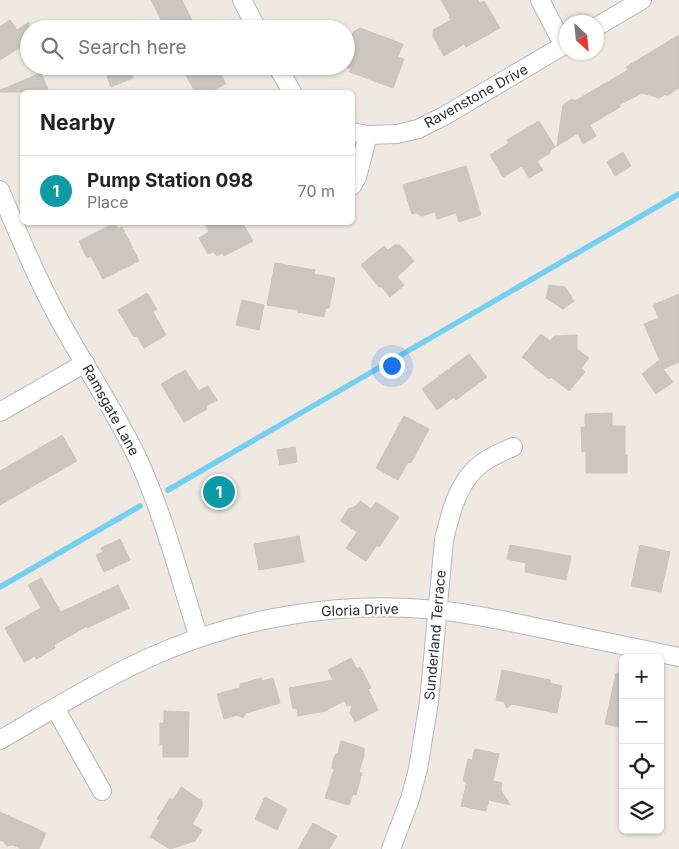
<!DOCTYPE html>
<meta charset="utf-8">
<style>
:root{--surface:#fff;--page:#f6f6f6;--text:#222;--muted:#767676;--line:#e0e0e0;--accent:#7c3aed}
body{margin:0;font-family:Inter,sans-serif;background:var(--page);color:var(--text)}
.controls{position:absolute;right:15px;bottom:15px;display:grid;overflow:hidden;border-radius:8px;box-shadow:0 1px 4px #0004}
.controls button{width:45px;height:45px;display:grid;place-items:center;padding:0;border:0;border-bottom:1px solid var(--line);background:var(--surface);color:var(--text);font:25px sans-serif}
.compass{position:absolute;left:559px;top:15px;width:45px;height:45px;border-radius:50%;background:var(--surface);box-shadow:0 1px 4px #0004;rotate:153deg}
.you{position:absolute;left:391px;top:365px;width:18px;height:18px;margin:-12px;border:4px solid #fff;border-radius:50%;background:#1a73e8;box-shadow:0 0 0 8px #1a73e833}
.badge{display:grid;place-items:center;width:32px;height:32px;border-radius:50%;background:var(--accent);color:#fff;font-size:16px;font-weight:700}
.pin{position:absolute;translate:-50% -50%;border:2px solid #fff;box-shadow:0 1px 5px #0006}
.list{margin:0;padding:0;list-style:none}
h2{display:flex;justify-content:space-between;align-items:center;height:65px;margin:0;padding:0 20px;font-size:21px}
h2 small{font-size:16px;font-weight:400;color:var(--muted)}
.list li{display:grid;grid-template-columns:32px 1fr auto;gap:15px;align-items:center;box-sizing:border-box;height:70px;padding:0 20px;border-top:1px solid var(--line)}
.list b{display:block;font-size:19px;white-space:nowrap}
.list p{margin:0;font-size:16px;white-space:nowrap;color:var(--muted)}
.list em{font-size:16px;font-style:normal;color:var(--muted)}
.icon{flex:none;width:28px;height:28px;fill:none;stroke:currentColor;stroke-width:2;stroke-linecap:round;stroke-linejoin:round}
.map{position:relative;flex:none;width:679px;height:849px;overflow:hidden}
.search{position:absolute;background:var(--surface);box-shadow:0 1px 4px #0004;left:20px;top:20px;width:335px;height:55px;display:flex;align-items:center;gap:12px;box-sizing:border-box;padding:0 18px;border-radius:28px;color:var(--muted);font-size:19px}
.panel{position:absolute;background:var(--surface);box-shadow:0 1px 4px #0004;left:20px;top:90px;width:335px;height:135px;border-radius:8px}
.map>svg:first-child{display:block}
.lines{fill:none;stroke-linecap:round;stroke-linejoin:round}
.stream{stroke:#75cff0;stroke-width:5.5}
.building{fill:#cbc7bf;stroke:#cbc5ba}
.minor-casing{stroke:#b4b7c1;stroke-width:20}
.minor{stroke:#fff;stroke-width:18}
.labels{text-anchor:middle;stroke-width:4.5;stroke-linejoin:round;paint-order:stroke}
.street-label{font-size:14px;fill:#2e2e2e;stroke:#fff}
</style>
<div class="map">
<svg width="679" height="849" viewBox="0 0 679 849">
<rect width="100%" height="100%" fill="#efe9e1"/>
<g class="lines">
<g class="stream">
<polyline points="168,490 679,194"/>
<polyline points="0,587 140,506"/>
</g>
</g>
<g class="building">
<polygon points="151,0 182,0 196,29 166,29"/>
<polygon points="441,0 478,0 480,3 484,1 500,28 466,47 464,44 444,56 433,36 433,30 451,20 449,17 451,17"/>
<polygon points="10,20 17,30 29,22 29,42 0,60 0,27"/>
<polygon points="360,28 403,44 398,57 404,59 393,88 350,72 351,69 346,67 346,35 351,37 353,32"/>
<polygon points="679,35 679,88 667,96 666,94 659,98 642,93 619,105 620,107 590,125 596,136 583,144 578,133 557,146 563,105 572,99 575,101 628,70 626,67"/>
<polygon points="116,66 128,66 133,78 111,87 105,71"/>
<polygon points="181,66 217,66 226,84 209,92 195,92"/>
<polygon points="41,73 49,92 0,92 0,90"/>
<polygon points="539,121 555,147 550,150 550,153 537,161 543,170 529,178 522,166 503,177 490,155 509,143 507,140"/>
<polygon points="623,152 631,166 615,176 607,162"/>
<polygon points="466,166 481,215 459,222 456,213 437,219 435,212 422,216 416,213 412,214 403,185"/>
<polygon points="204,222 242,222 253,241 224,256 222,253 217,256 213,252 208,254 199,238 209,232"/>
<polygon points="115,223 118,229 122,227 139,261 103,279 91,256 87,258 79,241"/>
<polygon points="394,245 400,245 414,261 397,277 404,285 390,297 382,287 379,287 361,265 384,246 388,250"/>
<polygon points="275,263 315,270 314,274 335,278 329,308 326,308 324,317 297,312 297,310 267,305"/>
<polygon points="549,285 565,287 574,301 563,309 546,298"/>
<polygon points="147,293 157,309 153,312 166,335 144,348 137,336 134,337 118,310"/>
<polygon points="679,294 679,362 663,369 673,382 656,394 642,374 658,361 663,368 644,324 659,318 653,305"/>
<polygon points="242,300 264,305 259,330 236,325"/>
<polygon points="541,334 550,341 554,336 577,335 577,349 589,358 581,368 585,372 569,391 551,377 549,379 522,357"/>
<polygon points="469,354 487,377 456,400 454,397 437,410 422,389"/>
<polygon points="185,370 199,391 208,386 217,400 206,406 207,409 184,422 161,384"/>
<polygon points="612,413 612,426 625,426 625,455 627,455 627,473 586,473 586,451 582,452 581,427 585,427 585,414"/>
<polygon points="404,416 429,429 411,463 408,462 398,480 376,468"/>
<polygon points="62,435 77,461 0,505 0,471"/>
<polygon points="295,447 297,462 280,465 277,450"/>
<polygon points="360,501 371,509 376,502 399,517 379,547 377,545 366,561 346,548 357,532 341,521 348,509 356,506"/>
<polygon points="299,536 304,562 259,570 254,544"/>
<polygon points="120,539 130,560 104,572 96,555 103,552 101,548"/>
<polygon points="510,545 571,556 566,580 525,572 526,563 507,559"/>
<polygon points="640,545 670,552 661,592 631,586"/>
<polygon points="41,578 61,612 118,585 129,608 87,628 87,626 54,645 55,648 36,659 35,656 24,662 5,628 41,608 28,585"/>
<polygon points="351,658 357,669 360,667 371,688 368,689 378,710 355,722 350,713 352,705 347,706 344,701 325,711 298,716 297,708 293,709 289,688 333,680 328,670"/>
<polygon points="502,670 550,680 550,683 562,686 557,713 512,704 507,708 504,702 496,700"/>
<polygon points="616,673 623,674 623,728 605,724"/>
<polygon points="261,678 262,681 273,678 280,703 246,713 243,718 237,715 224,719 217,694 240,688 240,684"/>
<polygon points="164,711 189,712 188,757 163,757 163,745 160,745 160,723 164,723"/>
<polygon points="341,741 364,748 364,755 359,772 362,773 356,795 353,794 349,805 325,798 334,769 332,768 333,761 335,755 338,753"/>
<polygon points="475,749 499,754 493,781 502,783 501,790 510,805 489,800 486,811 461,806 467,782 463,781 468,759 472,760"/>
<polygon points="181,787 202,801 202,807 192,824 202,830 195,841 170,849 150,837 160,820 157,819 170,798 173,800"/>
<polygon points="265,797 287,809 277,830 255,819"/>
<polygon points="0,812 46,833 39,849 21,849 13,845 7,846 4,842 0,840"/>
<polygon points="313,823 337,836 329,849 298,849"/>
</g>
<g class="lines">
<g class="minor-casing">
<g id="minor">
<polyline points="242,0 257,29"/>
<polyline points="540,0 564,46"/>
<polyline points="596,27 642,0"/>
<polyline points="277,66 292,92"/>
<polyline points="352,132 368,135 397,134 418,129 444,116 566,44"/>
<polyline points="352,186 357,177 368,135"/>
<path d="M0 190C16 229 32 267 51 304 78 357 113 406 138 459 164 516 180 579 199 638"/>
<polyline points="0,412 85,363"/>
<polyline points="55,708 102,791"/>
<path d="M0 740C48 712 95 683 146 659 236 618 339 600 437 610 475 614 512 622 549 630 592 639 636 648 679 657"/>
<path d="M391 849 410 799 418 769 429 702 444 540C451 511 458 479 485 461 494 455 504 451 513 447"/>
</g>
</g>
<use href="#minor" class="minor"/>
</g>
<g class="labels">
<g class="street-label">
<text transform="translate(476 96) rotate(-29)" y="5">Ravenstone Drive</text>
<text transform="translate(111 410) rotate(61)" y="5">Ramsgate Lane</text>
<text transform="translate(360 610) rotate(-2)" y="5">Gloria Drive</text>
<text transform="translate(435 635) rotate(-85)" y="5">Sunderland Terrace</text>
</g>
</g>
</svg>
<div class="controls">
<button>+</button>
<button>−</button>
<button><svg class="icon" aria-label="locate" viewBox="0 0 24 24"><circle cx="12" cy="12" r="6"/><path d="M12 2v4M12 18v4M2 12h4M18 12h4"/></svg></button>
<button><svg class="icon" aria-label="layers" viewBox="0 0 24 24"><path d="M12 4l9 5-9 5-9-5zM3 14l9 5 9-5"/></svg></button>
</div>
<svg class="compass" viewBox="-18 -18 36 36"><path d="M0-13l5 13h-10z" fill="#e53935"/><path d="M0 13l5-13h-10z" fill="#767676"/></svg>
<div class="you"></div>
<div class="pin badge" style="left:219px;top:492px;background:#0f9aa8">1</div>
<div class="search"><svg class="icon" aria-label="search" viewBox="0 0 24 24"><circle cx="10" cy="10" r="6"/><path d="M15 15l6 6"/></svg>Search here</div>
<section class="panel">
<h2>Nearby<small></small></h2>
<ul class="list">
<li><span class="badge" style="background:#0f9aa8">1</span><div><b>Pump Station 098</b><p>Place</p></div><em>70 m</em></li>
</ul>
</section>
</div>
